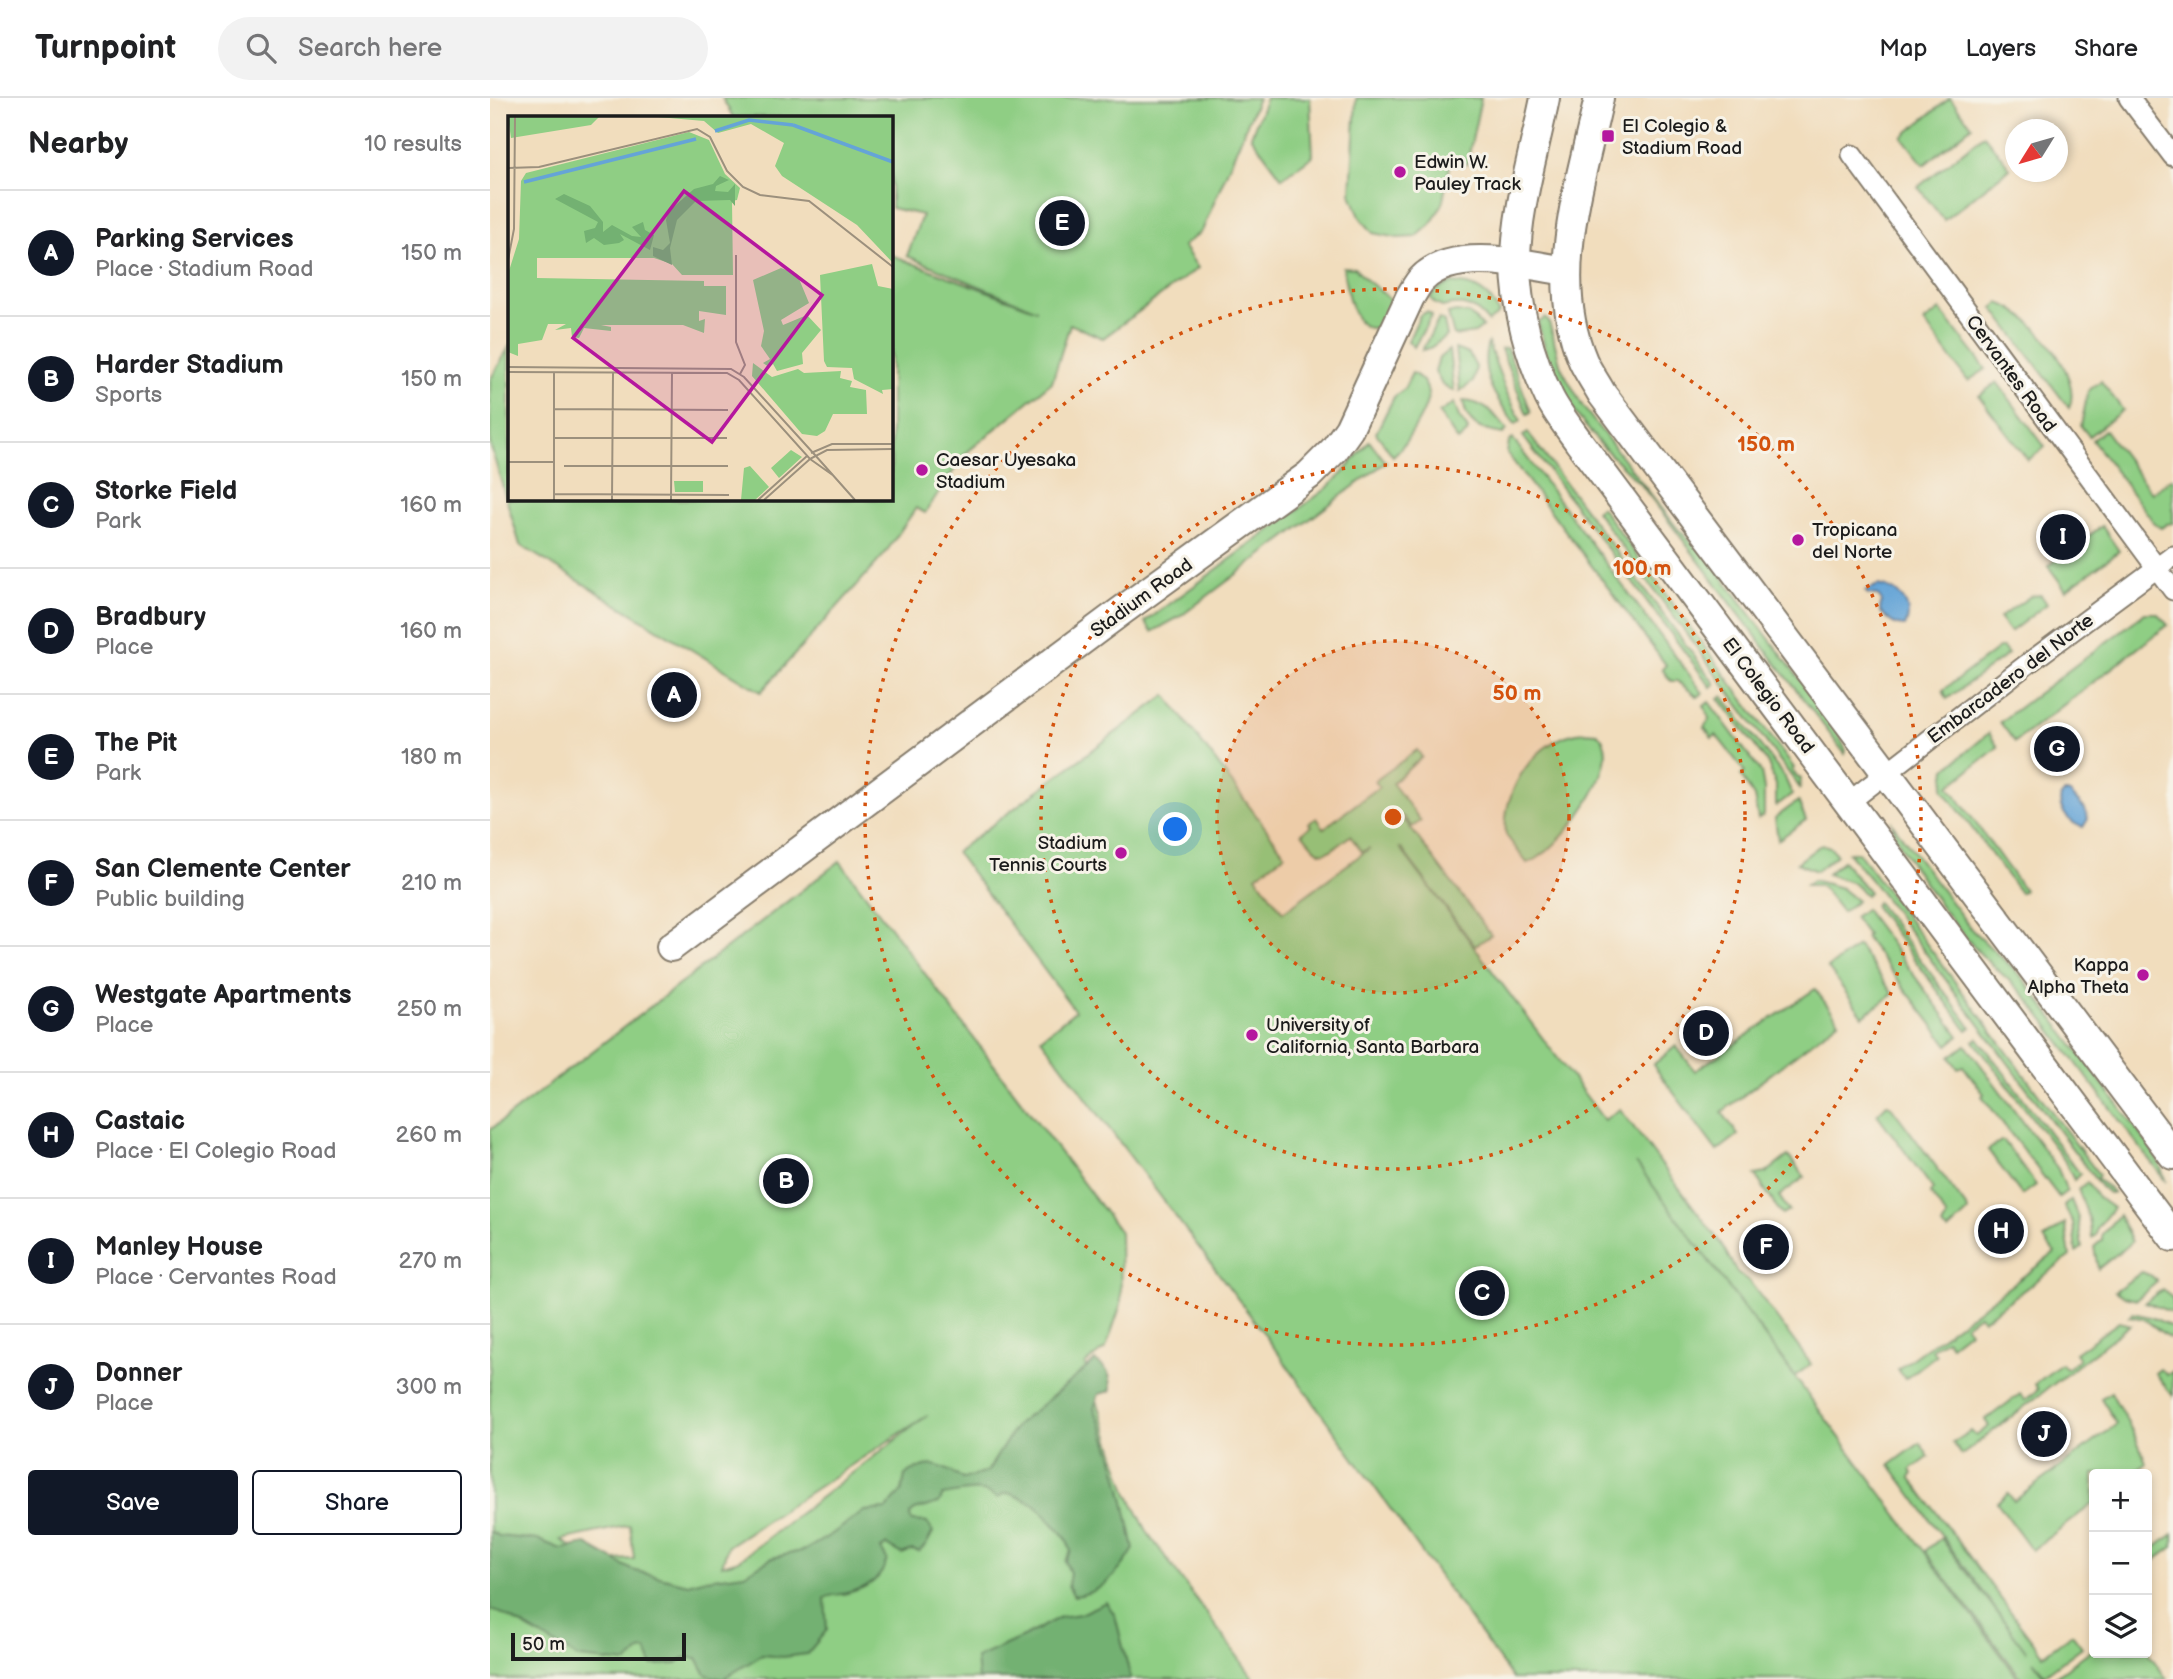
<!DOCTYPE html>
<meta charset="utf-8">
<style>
:root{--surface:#fff;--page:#f2f2f2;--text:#202124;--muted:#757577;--line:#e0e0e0;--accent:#111827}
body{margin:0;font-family:"Balsamiq Sans",sans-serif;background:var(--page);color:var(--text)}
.controls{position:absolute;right:21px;bottom:21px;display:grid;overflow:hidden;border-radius:7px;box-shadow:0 4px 10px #0003}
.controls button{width:63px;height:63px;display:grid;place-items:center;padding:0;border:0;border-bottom:2px solid var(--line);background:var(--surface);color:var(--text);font:35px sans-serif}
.compass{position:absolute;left:1515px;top:21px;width:63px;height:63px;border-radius:50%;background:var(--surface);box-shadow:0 4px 10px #0003;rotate:233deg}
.scale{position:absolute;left:21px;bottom:18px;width:175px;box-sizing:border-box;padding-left:7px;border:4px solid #1c1c1c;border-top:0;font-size:19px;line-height:24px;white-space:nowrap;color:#1c1c1c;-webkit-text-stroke:5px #f7f3e8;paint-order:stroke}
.you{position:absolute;left:686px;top:732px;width:24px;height:24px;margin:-18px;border:5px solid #fff;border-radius:50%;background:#1a73e8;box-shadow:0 0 0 10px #1a73e833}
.badge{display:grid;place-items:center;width:46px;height:46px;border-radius:50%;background:var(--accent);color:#fff;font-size:23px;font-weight:700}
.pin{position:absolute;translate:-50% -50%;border:4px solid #fff;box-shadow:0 2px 7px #0006}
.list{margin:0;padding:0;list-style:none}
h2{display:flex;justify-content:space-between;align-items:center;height:91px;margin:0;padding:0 28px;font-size:30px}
h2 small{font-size:23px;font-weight:400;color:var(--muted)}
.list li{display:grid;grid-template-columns:46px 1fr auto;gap:21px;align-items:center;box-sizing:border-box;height:126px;padding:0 28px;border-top:2px solid var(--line)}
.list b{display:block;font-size:26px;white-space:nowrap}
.list p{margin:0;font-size:23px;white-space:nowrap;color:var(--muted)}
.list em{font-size:23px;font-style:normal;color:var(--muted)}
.actions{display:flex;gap:14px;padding:21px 28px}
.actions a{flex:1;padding:16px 0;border:2px solid var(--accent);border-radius:7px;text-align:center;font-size:24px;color:var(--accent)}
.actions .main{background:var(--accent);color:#fff}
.icon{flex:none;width:38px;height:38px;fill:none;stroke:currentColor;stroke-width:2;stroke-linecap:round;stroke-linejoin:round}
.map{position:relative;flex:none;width:1683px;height:1581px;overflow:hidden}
header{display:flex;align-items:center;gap:42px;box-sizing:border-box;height:98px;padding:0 35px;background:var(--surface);border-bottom:2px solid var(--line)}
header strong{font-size:33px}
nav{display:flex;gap:38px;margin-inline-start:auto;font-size:24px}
.search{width:490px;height:63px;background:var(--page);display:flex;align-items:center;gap:18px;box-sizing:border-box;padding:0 24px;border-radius:38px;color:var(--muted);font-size:26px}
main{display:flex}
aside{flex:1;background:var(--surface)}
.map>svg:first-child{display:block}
.green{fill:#8fce84;stroke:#567550;stroke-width:2;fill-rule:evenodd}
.forest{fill:#73b172;stroke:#486647;stroke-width:2}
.water{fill:#65a4d7;stroke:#40607a;stroke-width:2}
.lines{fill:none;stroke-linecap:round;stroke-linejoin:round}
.street-casing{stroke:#867c6c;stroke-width:23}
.secondary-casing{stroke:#867c6c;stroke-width:32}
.street{stroke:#fff;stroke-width:19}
.secondary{stroke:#fff;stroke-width:28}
.ring{fill:none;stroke:#d4530e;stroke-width:3.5;stroke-dasharray:3.5 7}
.poi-dot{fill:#b5179e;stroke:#f7f3e8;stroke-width:2.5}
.labels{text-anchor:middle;stroke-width:6;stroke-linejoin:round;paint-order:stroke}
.poi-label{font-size:19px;fill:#1c1c1c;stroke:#f7f3e8;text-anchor:start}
.street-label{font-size:19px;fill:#1c1c1c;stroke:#f7f3e8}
.inset-river{fill:none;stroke:#65a4d7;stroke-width:3.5}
.inset-road{fill:none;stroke:#9c907d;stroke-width:2}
.view{fill:#b5179e;fill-opacity:0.15;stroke:#b5179e;stroke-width:3.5}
.inset-edge{fill:none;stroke:#1c1c1c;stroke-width:3.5}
.centre{fill:#d4530e;stroke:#f7f3e8;stroke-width:3.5}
.ring-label{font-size:21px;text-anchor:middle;font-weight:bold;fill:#d4530e;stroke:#f7f3e8;stroke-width:6;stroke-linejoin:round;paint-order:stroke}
</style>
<header>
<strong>Turnpoint</strong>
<div class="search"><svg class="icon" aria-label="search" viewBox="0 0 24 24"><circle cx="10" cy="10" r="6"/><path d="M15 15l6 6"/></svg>Search here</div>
<nav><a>Map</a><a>Layers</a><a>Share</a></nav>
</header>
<main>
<aside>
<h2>Nearby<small>10 results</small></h2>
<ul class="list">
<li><span class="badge">A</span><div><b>Parking Services</b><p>Place · Stadium Road</p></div><em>150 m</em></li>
<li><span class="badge">B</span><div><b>Harder Stadium</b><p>Sports</p></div><em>150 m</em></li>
<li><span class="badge">C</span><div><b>Storke Field</b><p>Park</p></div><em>160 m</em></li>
<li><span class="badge">D</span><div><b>Bradbury</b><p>Place</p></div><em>160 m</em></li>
<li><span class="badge">E</span><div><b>The Pit</b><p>Park</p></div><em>180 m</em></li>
<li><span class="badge">F</span><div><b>San Clemente Center</b><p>Public building</p></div><em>210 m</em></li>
<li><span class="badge">G</span><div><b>Westgate Apartments</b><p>Place</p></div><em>250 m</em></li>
<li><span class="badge">H</span><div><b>Castaic</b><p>Place · El Colegio Road</p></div><em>260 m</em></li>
<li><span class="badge">I</span><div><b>Manley House</b><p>Place · Cervantes Road</p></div><em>270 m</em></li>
<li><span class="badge">J</span><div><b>Donner</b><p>Place</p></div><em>300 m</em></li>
</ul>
<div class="actions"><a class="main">Save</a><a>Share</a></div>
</aside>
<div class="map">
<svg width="1683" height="1581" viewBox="0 0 1683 1581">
<rect width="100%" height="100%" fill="#f7f3e8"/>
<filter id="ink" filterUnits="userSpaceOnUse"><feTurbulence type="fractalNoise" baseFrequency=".0143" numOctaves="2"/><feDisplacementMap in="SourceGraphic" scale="14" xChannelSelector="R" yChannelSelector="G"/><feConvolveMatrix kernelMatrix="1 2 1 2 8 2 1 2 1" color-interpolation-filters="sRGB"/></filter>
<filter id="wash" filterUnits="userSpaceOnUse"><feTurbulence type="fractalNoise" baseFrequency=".00686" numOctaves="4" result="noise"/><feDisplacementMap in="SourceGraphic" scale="28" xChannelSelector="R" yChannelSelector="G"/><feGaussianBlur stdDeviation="1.57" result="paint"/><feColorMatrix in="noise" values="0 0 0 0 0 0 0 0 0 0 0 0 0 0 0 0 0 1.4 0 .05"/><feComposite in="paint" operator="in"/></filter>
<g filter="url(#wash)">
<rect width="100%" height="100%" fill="#f1ddbd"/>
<g class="green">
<polygon points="232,0 768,0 712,133 693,148 708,170 613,240 580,226 562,284 475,356 435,415 426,410 394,457 271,594 30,447 0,346 0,282 19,249 19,401 401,401 401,157 547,212 417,158 432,117 401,110 401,19 243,19"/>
<polygon points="776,0 820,0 823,58 792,80 761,38"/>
<polygon points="866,0 991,0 977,66 961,63 952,107 941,126 926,139 908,140 883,135 870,119 861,96"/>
<polygon points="1460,0 1482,28 1434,67 1412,39"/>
<polygon points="1494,37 1520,70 1454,122 1428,89"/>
<path d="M853 169 865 170C875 184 891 190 901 204 898 210 896 219 892 225 889 229 888 229 883 230 861 232 855 185 853 169Z"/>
<path d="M961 185C985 186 1000 194 1009 216L998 224C985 207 972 204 952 209L944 205 940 199 948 191Z"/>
<path d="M1509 205C1540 214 1594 277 1579 310L1503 210Z"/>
<polygon points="1450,212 1496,271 1478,283 1434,224"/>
<polygon points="937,214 942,217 924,249 918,243 930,217"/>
<polygon points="966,214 979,216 993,229 985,235 964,238 958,216"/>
<polygon points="1055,220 1059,224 1071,269 1093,309 1188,431 1218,460 1343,625 1356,652 1355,656 1152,388 1111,347 1085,315 1062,275 1048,225"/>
<polygon points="949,221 954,224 957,238 940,250 932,252"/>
<path d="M998 245 1016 293 1031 323 1025 326C1007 302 988 277 998 245Z"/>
<polygon points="1017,250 1041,314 1037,316 1011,251"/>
<polygon points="965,251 979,256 986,269 983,284 970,293"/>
<polygon points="959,252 964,293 952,287 945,273 949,260"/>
<path d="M922 275C930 279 937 286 938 296 938 312 915 348 903 358L886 335 904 299 914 291Z"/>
<polygon points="1611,283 1633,312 1599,338 1591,328 1598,293"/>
<polygon points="1507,284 1555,349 1538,362 1489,298"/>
<path d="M973 303C994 304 1005 316 1017 332L1013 336C989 332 977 328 973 303Z"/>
<polygon points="964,305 969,319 978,331 977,335 968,343 949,315"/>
<polygon points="1615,332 1662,395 1682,380 1683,382 1683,425 1677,426 1671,430 1666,427 1602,342"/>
<polygon points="1038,335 1225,586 1221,589 1033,338"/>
<polygon points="1023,341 1213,595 1208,599 1187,583 1181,583 1172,571 1176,567 1017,355 1019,344"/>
<polygon points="879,343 896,364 691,518 662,534 655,524 836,391 852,376"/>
<polygon points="1111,409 1304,670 1302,672 1308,680 1311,680 1310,690 1106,413"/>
<polygon points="1612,428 1629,453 1576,492 1558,468"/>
<polygon points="1551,497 1557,506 1520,534 1509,520 1541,498"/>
<polygon points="1655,515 1667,515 1678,527 1525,644 1510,624"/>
<polygon points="1509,550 1513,550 1518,556 1457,601 1453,592"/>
<path d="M676 597 795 756 766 778 793 814 880 750 872 754 860 738C834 757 834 764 812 735L821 728 819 725 827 720 834 730 889 689 885 683 927 652 932 659 902 685 931 723 922 729 914 719 903 715 916 724 1001 837 985 848 911 750H910L1114 1022 1130 1011 1232 1147 1248 1176 1259 1183 1321 1266 1305 1278 1146 1065 1529 1581H1023L772 1233 551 940 585 913 466 754Z"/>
<polygon points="1233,598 1295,680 1302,696 1286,708 1286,687 1277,664 1229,600"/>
<polygon points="1219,604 1271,674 1274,691 1274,717 1268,721 1264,699 1251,678 1255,674 1226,637 1222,640 1214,629 1220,621 1214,608"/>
<path d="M1094 634 1107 635C1141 661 1068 757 1037 765L1016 737C1011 691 1047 638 1094 634Z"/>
<polygon points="1499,635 1508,649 1459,688 1534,792 1530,795 1453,691 1456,671"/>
<polygon points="1308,703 1316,722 1288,742 1285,720"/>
<path d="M1402 725 1482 832 1531 878 1658 1046 1670 1067 1676 1084 1537 900C1521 882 1502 869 1486 851 1467 831 1403 748 1402 725Z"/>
<polygon points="1332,746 1340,749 1347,757 1326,773 1307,765"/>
<polygon points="1368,754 1609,1077 1607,1080 1623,1095 1618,1095 1611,1089 1381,782 1358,755"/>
<path d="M350 763 630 1134 631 1206 616 1250 595 1266 638 1396 658 1435 764 1581H0V1032ZM438 1317 249 1462 232 1467 238 1448ZM140 1427 144 1461 104 1463 71 1442Z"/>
<polygon points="1353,763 1379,794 1376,797 1363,785 1337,776"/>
<polygon points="1323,782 1351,790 1367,803 1352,814 1333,790 1328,787 1316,787"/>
<polygon points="1387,804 1481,929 1477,932 1384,807"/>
<polygon points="1375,811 1469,938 1458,947 1375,839 1377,837 1364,819"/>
<polygon points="1368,848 1403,896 1373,918 1338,870"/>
<polygon points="1325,891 1349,923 1232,1014 1248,1037 1227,1053 1163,967 1186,948 1205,973"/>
<polygon points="1488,940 1590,1076 1584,1082 1574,1062 1484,943"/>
<polygon points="1476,947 1568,1071 1577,1093 1569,1099 1492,998 1494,996 1473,968 1468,971 1460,959"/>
<polygon points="1397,1006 1400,1007 1477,1110 1478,1114 1458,1133 1452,1128 1457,1119 1440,1095 1443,1091 1387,1016"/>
<polygon points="1511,1043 1514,1043 1546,1087 1532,1097 1498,1052"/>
<polygon points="1298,1058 1315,1079 1289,1098 1299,1113 1292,1117 1265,1077 1276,1075"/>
<polygon points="1597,1085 1609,1100 1623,1110 1607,1130 1606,1137 1602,1140 1599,1121 1588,1091"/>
<polygon points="1581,1102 1588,1119 1592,1150 1586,1154 1583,1125 1574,1108"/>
<polygon points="1629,1117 1642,1144 1608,1171 1604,1149 1612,1142 1612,1136"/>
<polygon points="1575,1125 1580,1158 1493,1222 1489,1217 1475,1227 1479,1233 1461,1247 1456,1241 1442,1251 1446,1257 1415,1281 1408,1271 1565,1155 1554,1141"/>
<polygon points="1652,1174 1662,1178 1667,1184 1646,1202 1634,1199 1625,1193"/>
<polygon points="1673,1191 1683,1201 1683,1215 1655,1204"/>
<path d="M1642 1215C1657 1218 1670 1221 1683 1230V1236L1679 1240 1654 1221 1639 1218Z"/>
<polygon points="1629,1224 1640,1227 1472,1357 1463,1345 1481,1333 1486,1338 1499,1328 1495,1322 1530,1296 1535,1302 1548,1292 1545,1286 1571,1266 1576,1271 1589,1261 1585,1255"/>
<polygon points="1670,1271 1677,1277 1683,1273 1683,1298 1665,1275"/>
<path d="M1621 1294C1633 1318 1649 1341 1656 1366L1642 1376H1604V1405L1542 1452 1507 1404 1518 1395 1524 1403 1627 1326 1611 1300Z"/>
<polygon points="1430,1345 1439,1359 1421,1372 1423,1376 1420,1379 1553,1557 1582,1536 1592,1549 1555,1577 1543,1563 1556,1581 1532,1581 1435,1453 1451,1440 1537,1554 1400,1367"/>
<polygon points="1683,1436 1683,1449 1657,1468 1657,1456"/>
<polygon points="1604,1550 1604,1555 1657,1553 1677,1581 1562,1581"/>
</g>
<g class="forest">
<path d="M605 1263C619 1271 621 1278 621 1293L609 1296 604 1310C625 1354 634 1403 644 1451 631 1473 612 1496 584 1498L578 1488 580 1475 575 1463 581 1453 576 1440 546 1407 520 1395 513 1396 508 1400C491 1387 473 1394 453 1397L449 1405 425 1412 420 1416 421 1423 437 1424 443 1434 436 1447 429 1454 422 1452 412 1456 397 1447 391 1451 397 1461C392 1482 377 1490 357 1495 349 1497 342 1496 335 1500L337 1532 317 1556 293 1559 272 1557 233 1581 216 1577 207 1560H194L185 1566 162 1567 156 1552 150 1553 137 1565 89 1560 5 1512 0 1513V1433L9 1438 49 1442 71 1451 96 1446 142 1472 198 1486 216 1481 254 1476 282 1460 315 1452 342 1436 374 1413 396 1411 412 1393 415 1377C440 1361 450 1366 473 1381L497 1374 526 1328Z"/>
<polygon points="616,1504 625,1517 641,1581 488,1581 486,1560 535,1538 570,1519 590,1516"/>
</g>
<g class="water">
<path d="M1388 487C1408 490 1425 507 1415 528 1404 529 1397 520 1390 514L1391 502 1387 497 1378 496 1375 493Z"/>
<path d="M1574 695H1580L1595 711 1598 721 1593 729C1580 726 1567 711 1571 698Z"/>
</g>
</g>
<g filter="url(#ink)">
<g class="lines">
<g class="street-casing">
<g id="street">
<polyline points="1639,0 1683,58"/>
<polyline points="1362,57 1683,492"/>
<polyline points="1359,704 1536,567 1683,458"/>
</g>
</g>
<g class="secondary-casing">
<g id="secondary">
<path d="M1055 0C1045 51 1026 112 1026 164 1026 210 1040 259 1059 299 1067 315 1079 330 1089 344L1683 1139"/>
<path d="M1109 0C1091 84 1057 179 1093 263 1098 274 1106 285 1112 296L1683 1057"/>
<path d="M181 849 630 514 819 377 844 352 859 331 920 199C924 193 927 186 932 181 964 148 1037 167 1077 173"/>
</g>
</g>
<use href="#street" class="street"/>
<use href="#secondary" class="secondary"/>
</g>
</g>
<circle cx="903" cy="719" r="176" fill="#d4530e" fill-opacity=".12"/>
<g class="ring">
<circle cx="903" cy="719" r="176"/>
<circle cx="903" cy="719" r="352"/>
<circle cx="903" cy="719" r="528"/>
</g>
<g class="poi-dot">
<rect x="1111" y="31" width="14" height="14" rx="3.5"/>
<circle cx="910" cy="74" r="7"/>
<circle cx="432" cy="372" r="7"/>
<circle cx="1308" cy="442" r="7"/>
<circle cx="631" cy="755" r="7"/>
<circle cx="1653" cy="877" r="7"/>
<circle cx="762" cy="937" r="7"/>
</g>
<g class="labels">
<g class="poi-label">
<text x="1132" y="34">El Colegio &amp;<tspan x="1132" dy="22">Stadium Road</tspan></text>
<text x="924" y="70">Edwin W.<tspan x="924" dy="22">Pauley Track</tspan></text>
<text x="446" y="368">Caesar Uyesaka<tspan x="446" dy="22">Stadium</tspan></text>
<text x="1322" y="438">Tropicana<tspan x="1322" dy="22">del Norte</tspan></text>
<text x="617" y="751" text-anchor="end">Stadium<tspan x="617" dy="22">Tennis Courts</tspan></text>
<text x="1639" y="873" text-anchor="end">Kappa<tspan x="1639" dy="22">Alpha Theta</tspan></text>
<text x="776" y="933">University of<tspan x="776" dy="22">California, Santa Barbara</tspan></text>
</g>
<g class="street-label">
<text transform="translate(1522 275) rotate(54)" y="7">Cervantes Road</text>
<text transform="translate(651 499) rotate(-36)" y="7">Stadium Road</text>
<text transform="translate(1520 580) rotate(-37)" y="7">Embarcadero del Norte</text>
<text transform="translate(1279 597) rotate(53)" y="7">El Colegio Road</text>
</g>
</g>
<g transform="translate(18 18)">
<rect width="385" height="385" fill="#f1ddbd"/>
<path d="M0 1H91L83 9 3 22ZM150 1H385V147L349 109 274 60 267 50 276 27 243 8 210 17 196 5ZM181 16 201 24 217 58 232 72 229 84 224 85 225 159H174L164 148 146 142H29V162L196 165V170H218V199L191 195V205L197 203 196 217 175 209H93L103 211V215L76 212 71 222 64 221 63 212 47 214 58 208H40L34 224 10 228V240L0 236V158L11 123 13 65 18 57ZM364 148 370 170 385 173V273L374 274 375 278 346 263 344 252 319 251 316 245 312 159ZM273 152 289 158 301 187 273 204 275 209 299 199 313 214 294 237 295 248 269 255 265 248 261 251 255 247 262 243 253 230 256 215 245 164ZM245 247 264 261 290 253 296 257 333 255 332 262 344 265 342 271 358 274 359 298H325L317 315 309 320 294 318 244 260ZM283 334 294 341 271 362 263 352ZM242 350 261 371 247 384H233L236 352ZM166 365H195V376H167Z" fill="#8fce84"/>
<path d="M212 60 221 64 208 70 207 75 220 76 227 68V90L222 84 188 85 169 104 162 132 164 149 145 140V131L155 134 162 127 158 104 161 95 186 73 205 68ZM56 78 82 90 95 106V116L104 109 124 120 133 121 124 111 135 106 137 114 146 119 142 134 112 118 116 124 111 127 96 129 86 122 78 127 76 115 87 112 90 106 47 83Z" fill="#73b172"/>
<path class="inset-river" d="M285 9 385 46M207 15 241 4 285 9M16 66 188 23"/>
<path class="inset-road" d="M0 52 31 51 189 13 202 21 219 55 235 71 252 79 301 85 385 151M228 139V226L237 249 232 258M0 144 6 113 7 1M0 251 223 253 236 261 307 339M0 256 219 257 231 264 302 343 319 334 385 333M46 256V384M46 293 220 294M45 322H219M303 337 324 328H385M307 339 347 384M0 346H45M56 350H220M46 378 221 379M104 384 105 257M163 384 164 257M250 384 299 340M256 384 302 343 326 360"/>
<path class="view" d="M176 75 314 179 204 326 65 222Z"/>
<rect width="385" height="385" class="inset-edge"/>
</g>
<circle cx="903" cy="719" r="10" class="centre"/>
<g class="ring-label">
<text x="1276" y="353">150 m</text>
<text x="1152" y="477">100 m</text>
<text x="1027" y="602">50 m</text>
</g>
</svg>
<div class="controls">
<button>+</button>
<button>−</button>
<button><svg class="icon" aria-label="layers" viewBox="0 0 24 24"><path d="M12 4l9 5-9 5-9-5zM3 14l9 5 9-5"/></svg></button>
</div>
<svg class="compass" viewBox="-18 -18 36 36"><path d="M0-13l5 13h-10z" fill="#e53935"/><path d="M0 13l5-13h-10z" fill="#757577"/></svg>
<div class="scale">50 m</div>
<div class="you"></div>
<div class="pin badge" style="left:184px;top:597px">A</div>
<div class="pin badge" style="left:296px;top:1083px">B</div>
<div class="pin badge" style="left:992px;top:1195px">C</div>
<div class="pin badge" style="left:1216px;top:935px">D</div>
<div class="pin badge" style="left:572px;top:125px">E</div>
<div class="pin badge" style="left:1276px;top:1149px">F</div>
<div class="pin badge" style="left:1567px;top:651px">G</div>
<div class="pin badge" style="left:1511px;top:1133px">H</div>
<div class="pin badge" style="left:1573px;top:439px">I</div>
<div class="pin badge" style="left:1554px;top:1336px">J</div>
</div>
</main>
